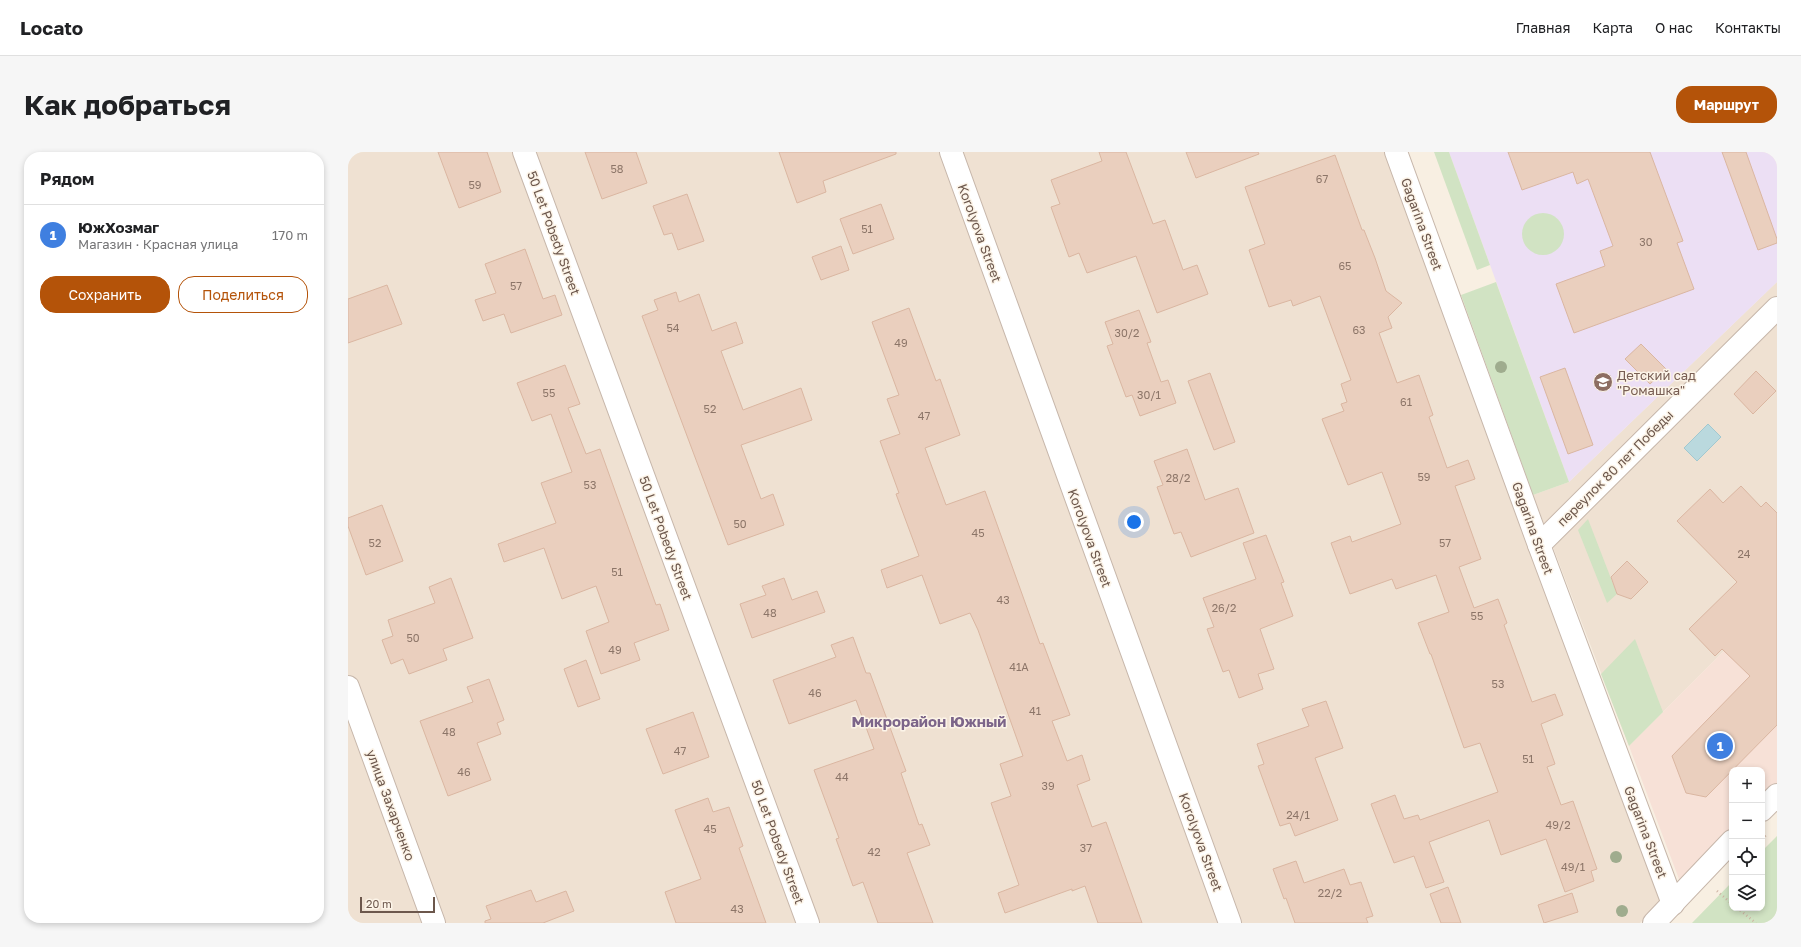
<!DOCTYPE html>
<html lang="ru">
<meta charset="utf-8">
<style>
:root{--surface:#fff;--page:#f6f6f6;--text:#202124;--muted:#757577;--line:#e0e0e0;--accent:#b45309}
body{margin:0;font-family:"Golos Text",sans-serif;background:var(--page);color:var(--text)}
.controls{position:absolute;right:12px;bottom:12px;display:grid;overflow:hidden;border-radius:8px;box-shadow:0 2px 6px #0003}
.controls button{width:36px;height:36px;display:grid;place-items:center;padding:0;border:0;border-bottom:1px solid var(--line);background:var(--surface);color:var(--text);font:20px sans-serif}
.scale{position:absolute;left:12px;bottom:10px;width:75px;box-sizing:border-box;padding-left:4px;border:2px solid #6c574c;border-top:0;font-size:11px;line-height:14px;white-space:nowrap;color:#6c574c;-webkit-text-stroke:3px #fcf4e8;paint-order:stroke}
.you{position:absolute;left:786px;top:370px;width:14px;height:14px;margin:-10px;border:3px solid #fff;border-radius:50%;background:#1a73e8;box-shadow:0 0 0 6px #1a73e833}
.badge{display:grid;place-items:center;width:26px;height:26px;border-radius:50%;background:var(--accent);color:#fff;font-size:13px;font-weight:700}
.pin{position:absolute;translate:-50% -50%;border:2px solid #fff;box-shadow:0 1px 4px #0006}
.list{margin:0;padding:0;list-style:none}
h2{display:flex;justify-content:space-between;align-items:center;height:52px;margin:0;padding:0 16px;font-size:17px}
h2 small{font-size:13px;font-weight:400;color:var(--muted)}
.list li{display:grid;grid-template-columns:26px 1fr auto;gap:12px;align-items:center;box-sizing:border-box;height:60px;padding:0 16px;border-top:1px solid var(--line)}
.list b{display:block;font-size:15px;white-space:nowrap}
.list p{margin:0;font-size:13px;white-space:nowrap;color:var(--muted)}
.list em{font-size:13px;font-style:normal;color:var(--muted)}
.actions{display:flex;gap:8px;padding:12px 16px}
.actions a{flex:1;padding:9px 0;border:1px solid var(--accent);border-radius:16px;text-align:center;font-size:14px;color:var(--accent)}
.actions .main{background:var(--accent);color:#fff}
.icon{flex:none;width:22px;height:22px;fill:none;stroke:currentColor;stroke-width:2;stroke-linecap:round;stroke-linejoin:round}
.map{position:relative;flex:none;width:1429px;height:771px;overflow:hidden;border-radius:16px}
header{display:flex;align-items:center;gap:24px;box-sizing:border-box;height:56px;padding:0 20px;background:var(--surface);border-bottom:1px solid var(--line)}
header strong{font-size:19px}
nav{display:flex;gap:22px;margin-inline-start:auto;font-size:14px}
.intro{display:flex;align-items:center;justify-content:space-between;box-sizing:border-box;height:96px;padding:0 24px}
h1{margin:0;font-size:28px}
.button{padding:10px 18px;border-radius:16px;background:var(--accent);color:#fff;font-size:14px;font-weight:700}
main{display:flex;gap:24px;padding:0 24px}
aside{flex:1;background:var(--surface);border-radius:16px;box-shadow:0 2px 6px #0003}
.map>svg:first-child{display:block}
.residential{fill:#efe1d2}
.commercial{fill:#f7e1d7}
.education{fill:#ecdff4}
.green{fill:#d1e3c3}
.water{fill:#bad9de;stroke:#a2c8cf}
.building{fill:#eacfbe;stroke:#dab6a1}
.lines{fill:none;stroke-linecap:round;stroke-linejoin:round}
.minor-casing{stroke:#c7b7ab;stroke-width:24}
.path{stroke:#ceb2a2;stroke-width:2.5;stroke-dasharray:1 3;stroke-linecap:butt}
.minor{stroke:#fff;stroke-width:22}
.tree{fill:#9fac8e}
.labels{text-anchor:middle;stroke-width:3;stroke-linejoin:round;paint-order:stroke}
.number-label{font-size:11px;fill:#8c7568}
.street-label{font-size:13px;fill:#6c574c;stroke:#fcf4e8}
.education-label{font-size:13px;fill:#785e54;stroke:#fcf4e8;text-anchor:start}
.quarter-label{font-size:15px;font-weight:bold;fill:#7c6589;stroke:#fcf4e8}
</style>
<header>
<strong>Locato</strong>
<nav><a>Главная</a><a>Карта</a><a>О нас</a><a>Контакты</a></nav>
</header>
<div class="intro"><h1>Как добраться</h1><a class="button">Маршрут</a></div>
<main>
<aside>
<h2>Рядом<small></small></h2>
<ul class="list">
<li><span class="badge" style="background:#3f7fe0">1</span><div><b>ЮжХозмаг</b><p>Магазин · Красная улица</p></div><em>170 m</em></li>
</ul>
<div class="actions"><a class="main">Сохранить</a><a>Поделиться</a></div>
</aside>
<div class="map">
<svg width="1429" height="771" viewBox="0 0 1429 771">
<rect width="100%" height="100%" fill="#f8efe2"/>
<g class="residential">
<polygon points="0,0 1038,0 1312,750 1292,771 0,771"/>
<polygon points="1429,130 1429,446 1281,594 1185,343 1221,330"/>
</g>
<polygon class="commercial" points="1429,446 1429,634 1414,649 1414,618 1384,618 1384,681 1334,735 1281,594"/>
<polygon class="education" points="1101,0 1429,0 1429,130 1221,330"/>
<g class="green">
<polygon points="1086,0 1101,0 1142,113 1129,118"/>
<circle cx="1195" cy="82" r="21"/>
<polygon points="1148,130 1221,330 1185,343 1113,143"/>
<polygon points="1240,367 1269,442 1259,451 1230,378"/>
<polygon points="1287,487 1315,560 1281,594 1253,522"/>
<polygon points="1429,684 1429,771 1344,771 1384,730 1384,756 1414,756 1414,699"/>
</g>
<polygon class="water" points="1360,272 1373,285 1349,309 1336,296"/>
<g class="building">
<polygon points="90,0 139,0 153,40 111,56"/>
<polygon points="237,0 288,0 299,31 254,47"/>
<polygon points="431,0 548,0 548,2 475,29 478,40 449,51"/>
<polygon points="751,0 778,0 805,72 817,68 835,118 849,113 860,142 809,161 788,104 739,121 731,101 721,105 703,55 712,52 703,28 754,9"/>
<polygon points="838,0 910,0 911,2 848,26"/>
<polygon points="1160,0 1302,0 1335,89 1329,91 1346,137 1226,181 1208,132 1257,114 1252,99 1265,94 1240,27 1229,32 1225,20 1174,38"/>
<polygon points="1374,0 1398,0 1429,87 1429,91 1410,98"/>
<polygon points="987,3 1014,78 1016,78 1027,106 1038,139 1054,151 1040,165 1044,176 1031,181 1049,231 1071,223 1085,263 1081,265 1099,316 1120,308 1127,327 1107,334 1133,407 1111,415 1126,456 1150,447 1159,471 1156,473 1184,550 1207,542 1215,563 1193,572 1207,612 1199,615 1213,653 1225,649 1249,717 1243,719 1246,729 1217,740 1198,687 1153,703 1141,668 1081,690 1096,730 1078,736 1066,704 1046,711 1023,652 1047,643 1056,667 1070,663 1072,668 1150,640 1132,591 1116,596 1083,502 1082,502 1070,471 1101,460 1088,423 1048,437 1044,427 1002,442 983,391 1002,384 1004,390 1053,372 1034,320 1000,333 974,267 996,259 993,252 999,250 993,232 1003,228 972,144 945,154 943,148 921,155 901,98 917,92 897,35"/>
<polygon points="339,42 356,89 330,98 324,81 316,83 305,54"/>
<polygon points="533,52 546,87 505,102 492,67"/>
<polygon points="493,94 501,118 473,128 464,105"/>
<polygon points="177,97 195,147 207,143 214,163 163,181 156,162 135,169 127,148 148,141 137,112"/>
<polygon points="39,133 54,172 0,191 0,147"/>
<polygon points="328,140 331,150 351,142 364,179 388,170 395,191 373,199 395,258 453,236 464,268 393,293 413,347 425,342 436,373 380,393 294,164 310,158 306,148"/>
<polygon points="561,156 588,229 592,227 612,283 577,296 598,353 637,339 692,492 695,491 722,563 704,569 719,609 734,603 742,628 729,633 744,675 758,670 794,771 750,771 737,734 724,739 724,737 657,761 650,741 671,733 643,651 663,644 652,612 675,604 630,478 622,461 592,472 574,423 539,436 533,418 571,404 548,342 551,341 532,289 552,282 539,247 551,243 524,170"/>
<polygon points="791,158 803,190 799,191 813,230 820,228 828,251 792,264 784,243 778,245 759,194 765,192 757,170"/>
<polygon points="1293,192 1318,217 1302,232 1277,207"/>
<polygon points="217,213 232,252 220,256 238,302 252,297 308,453 312,452 321,478 286,491 292,508 253,522 238,479 261,470 248,434 214,447 196,396 156,410 150,392 208,371 193,331 224,320 203,262 184,269 169,231"/>
<polygon points="1217,216 1245,293 1220,302 1192,225"/>
<polygon points="1408,219 1428,239 1405,262 1386,242"/>
<polygon points="862,221 887,290 866,298 840,229"/>
<polygon points="839,297 857,348 890,336 906,381 843,405 833,380 826,382 809,335 815,333 806,309"/>
<polygon points="1393,334 1413,355 1418,350 1429,361 1429,573 1358,645 1338,641 1324,604 1402,524 1374,497 1367,504 1341,477 1389,430 1329,369 1362,337 1375,351"/>
<polygon points="34,353 55,409 18,423 0,374 0,366"/>
<polygon points="918,383 936,430 933,431 945,464 912,477 926,517 910,522 915,537 891,546 881,518 875,520 859,477 866,475 855,446 908,427 895,391"/>
<polygon points="1279,409 1300,430 1283,447 1269,442 1263,425"/>
<polygon points="103,426 125,486 95,497 99,508 61,522 55,507 43,512 34,488 45,484 40,468 87,451 81,435"/>
<polygon points="436,426 444,448 469,439 477,460 404,486 392,452 418,443 414,434"/>
<polygon points="505,485 518,521 522,521 558,619 553,621 571,673 574,672 582,693 559,701 585,771 530,771 515,730 505,734 488,687 491,686 466,618 526,597 508,548 441,572 425,528 488,505 483,493"/>
<polygon points="238,508 252,547 230,555 216,517"/>
<polygon points="141,527 156,568 149,571 153,582 129,591 143,628 100,644 72,569 125,550 119,535"/>
<polygon points="978,549 995,596 967,606 990,668 947,684 942,671 932,674 910,614 916,612 909,592 961,574 954,557"/>
<polygon points="345,560 361,605 315,622 298,577"/>
<polygon points="360,646 365,660 381,655 395,694 391,696 418,771 328,771 317,740 353,727 327,658"/>
<polygon points="948,709 956,731 996,717 1002,733 1013,730 1025,764 1018,766 1020,771 947,771 938,746 936,747 925,717"/>
<polygon points="1100,735 1113,771 1093,771 1082,742"/>
<polygon points="183,738 188,750 218,739 226,759 195,771 137,771 137,769 143,767 138,754"/>
<polygon points="1224,741 1230,760 1196,771 1190,753"/>
</g>
<g class="lines">
<g class="minor-casing">
<g id="minor">
<polyline points="176,0 460,771"/>
<polyline points="603,0 882,771"/>
<polyline points="1048,0 1191,393 1325,752"/>
<polyline points="1191,393 1429,156"/>
<polyline points="0,535 86,771"/>
<polyline points="1414,658 1429,643"/>
<polyline points="1306,771 1384,689"/>
</g>
</g>
<g class="path">
<polyline points="1414,687 1419,682"/>
<polyline points="1369,739 1384,752"/>
<polyline points="1389,756 1408,771"/>
</g>
<use href="#minor" class="minor"/>
</g>
<g class="tree">
<circle cx="1153" cy="215" r="6"/>
<circle cx="1268" cy="705" r="6"/>
<circle cx="1274" cy="759" r="6"/>
</g>
<defs>
<g id="school-disc" transform="scale(1)"><circle r="9.5" fill="#8d6e63" stroke="#fcf4e8"/><path d="M0-5L7-2L0 1L-7-2ZM-4 1L0 2.5L4 1V4Q0 6-4 4Z" fill="#fff"/></g>
</defs>
<g fill-rule="evenodd">
<use href="#school-disc" x="1255" y="230"/>
</g>
<g class="labels">
<g class="number-label">
<text x="269" y="21">58</text>
<text x="974" y="31">67</text>
<text x="127" y="37">59</text>
<text x="519" y="81">51</text>
<text x="1298" y="94">30</text>
<text x="997" y="118">65</text>
<text x="168" y="138">57</text>
<text x="325" y="180">54</text>
<text x="1011" y="182">63</text>
<text x="779" y="185">30/2</text>
<text x="553" y="195">49</text>
<text x="201" y="245">55</text>
<text x="801" y="247">30/1</text>
<text x="1058" y="254">61</text>
<text x="362" y="261">52</text>
<text x="576" y="268">47</text>
<text x="1076" y="329">59</text>
<text x="830" y="330">28/2</text>
<text x="242" y="337">53</text>
<text x="392" y="376">50</text>
<text x="630" y="385">45</text>
<text x="27" y="395">52</text>
<text x="1097" y="395">57</text>
<text x="1396" y="406">24</text>
<text x="269" y="424">51</text>
<text x="655" y="452">43</text>
<text x="876" y="460">26/2</text>
<text x="422" y="465">48</text>
<text x="1129" y="468">55</text>
<text x="65" y="490">50</text>
<text x="267" y="502">49</text>
<text x="671" y="519">41А</text>
<text x="1150" y="536">53</text>
<text x="467" y="545">46</text>
<text x="687" y="563">41</text>
<text x="101" y="584">48</text>
<text x="332" y="603">47</text>
<text x="1180" y="611">51</text>
<text x="116" y="624">46</text>
<text x="494" y="629">44</text>
<text x="700" y="638">39</text>
<text x="950" y="667">24/1</text>
<text x="1210" y="677">49/2</text>
<text x="362" y="681">45</text>
<text x="738" y="700">37</text>
<text x="526" y="704">42</text>
<text x="1225" y="719">49/1</text>
<text x="982" y="745">22/2</text>
<text x="389" y="761">43</text>
</g>
<g class="street-label">
<text transform="translate(1074 72) rotate(70)" y="5">Gagarina Street</text>
<text transform="translate(206 81) rotate(70)" y="5">50 Let Pobedy Street</text>
<text transform="translate(632 81) rotate(70)" y="5">Korolyova Street</text>
<text transform="translate(1267 316) rotate(-45)" y="5">переулок 80 лет Победы</text>
<text transform="translate(1185 376) rotate(70)" y="5">Gagarina Street</text>
<text transform="translate(318 386) rotate(70)" y="5">50 Let Pobedy Street</text>
<text transform="translate(742 386) rotate(70)" y="5">Korolyova Street</text>
<text transform="translate(43 653) rotate(70)" y="5">улица Захарченко</text>
<text transform="translate(1298 680) rotate(69)" y="5">Gagarina Street</text>
<text transform="translate(430 690) rotate(70)" y="5">50 Let Pobedy Street</text>
<text transform="translate(853 690) rotate(70)" y="5">Korolyova Street</text>
</g>
<g class="education-label">
<text x="1269" y="228">Детский сад<tspan x="1269" dy="15">"Ромашка"</tspan></text>
</g>
<g class="quarter-label">
<text x="581" y="575">Микрорайон Южный</text>
</g>
</g>
</svg>
<div class="controls">
<button>+</button>
<button>−</button>
<button><svg class="icon" aria-label="locate" viewBox="0 0 24 24"><circle cx="12" cy="12" r="6"/><path d="M12 2v4M12 18v4M2 12h4M18 12h4"/></svg></button>
<button><svg class="icon" aria-label="layers" viewBox="0 0 24 24"><path d="M12 4l9 5-9 5-9-5zM3 14l9 5 9-5"/></svg></button>
</div>
<div class="scale">20 m</div>
<div class="you"></div>
<div class="pin badge" style="left:1372px;top:594px;background:#3f7fe0">1</div>
</div>
</main>
